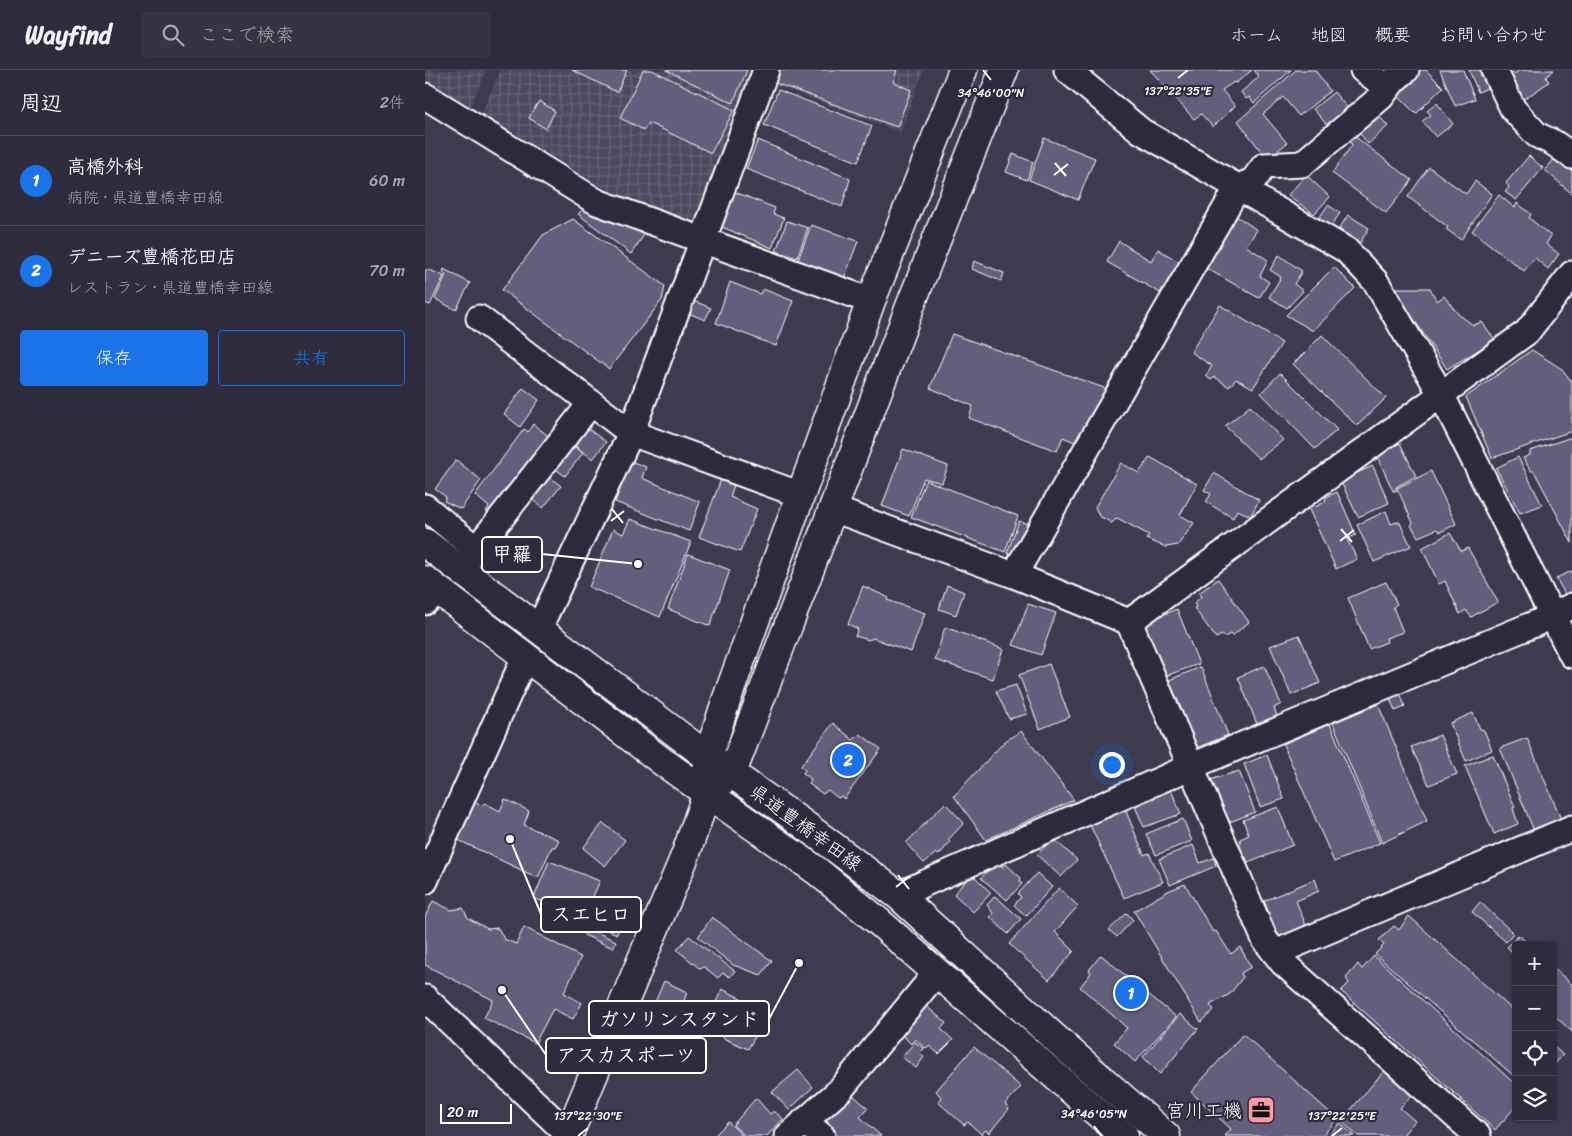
<!DOCTYPE html>
<html lang="ja">
<meta charset="utf-8">
<style>
:root{--surface:#2e2c3c;--page:#363443;--text:#f1f3f6;--muted:#a7a7af;--line:#494856;--accent:#1a73e8}
body{margin:0;font-family:Sriracha,"Klee One",sans-serif;background:var(--page);color:var(--text)}
.controls{position:absolute;right:15px;bottom:15px;display:grid;overflow:hidden;border-radius:5px;box-shadow:0 1px 4px #0004}
.controls button{width:45px;height:45px;display:grid;place-items:center;padding:0;border:0;border-bottom:1px solid var(--line);background:var(--surface);color:var(--text);font:25px sans-serif}
.scale{position:absolute;left:15px;bottom:12px;width:72px;box-sizing:border-box;padding-left:5px;border:2px solid #fff;border-top:0;font-size:14px;line-height:18px;white-space:nowrap;color:#fff;-webkit-text-stroke:4px #2f2a3d;paint-order:stroke}
.you{position:absolute;left:686px;top:694px;width:18px;height:18px;margin:-12px;border:4px solid #fff;border-radius:50%;background:#1a73e8;box-shadow:0 0 0 8px #1a73e833}
.badge{display:grid;place-items:center;width:32px;height:32px;border-radius:50%;background:var(--accent);color:#fff;font-size:16px;font-weight:700}
.pin{position:absolute;translate:-50% -50%;border:2px solid #fff;box-shadow:0 1px 5px #0006}
.list{margin:0;padding:0;list-style:none}
h2{display:flex;justify-content:space-between;align-items:center;height:65px;margin:0;padding:0 20px;font-size:21px}
h2 small{font-size:16px;font-weight:400;color:var(--muted)}
.list li{display:grid;grid-template-columns:32px 1fr auto;gap:15px;align-items:center;box-sizing:border-box;height:90px;padding:0 20px;border-top:1px solid var(--line)}
.list b{display:block;font-size:19px;white-space:nowrap}
.list p{margin:0;font-size:16px;white-space:nowrap;color:var(--muted)}
.list em{font-size:16px;font-style:normal;color:var(--muted)}
.actions{display:flex;gap:10px;padding:15px 20px}
.actions a{flex:1;padding:11px 0;border:1px solid var(--accent);border-radius:5px;text-align:center;font-size:18px;color:var(--accent)}
.actions .main{background:var(--accent);color:#fff}
.icon{flex:none;width:28px;height:28px;fill:none;stroke:currentColor;stroke-width:2;stroke-linecap:round;stroke-linejoin:round}
.map{position:relative;flex:none;width:1147px;height:1066px;overflow:hidden}
header{display:flex;align-items:center;gap:30px;box-sizing:border-box;height:70px;padding:0 25px;background:var(--surface);border-bottom:1px solid var(--line)}
header strong{font-size:24px}
nav{display:flex;gap:28px;margin-inline-start:auto;font-size:18px}
.search{width:350px;height:45px;background:var(--page);display:flex;align-items:center;gap:12px;box-sizing:border-box;padding:0 18px;border-radius:5px;color:var(--muted);font-size:19px}
main{display:flex}
aside{flex:1;background:var(--surface)}
.map>svg:first-child{display:block}
.industrial{fill:url(#industrial-grid)}
.building{fill:#625e7c;stroke:#fff}
.lines{fill:none;stroke-linecap:round;stroke-linejoin:round}
.street-casing{stroke:#fff;stroke-width:29}
.secondary-casing{stroke:#fff;stroke-width:31}
.street{stroke:#2f2a3d;stroke-width:25}
.secondary{stroke:#2f2a3d;stroke-width:28}
.ticks{fill:none;stroke:#fff;stroke-width:2}
.labels{text-anchor:middle;stroke-width:4.5;stroke-linejoin:round;paint-order:stroke}
.street-label{font-size:19px;fill:#fff;stroke:#2f2a3d}
.poi-label{font-size:19px;fill:#fff;stroke:#2f2a3d;text-anchor:end}
.ticks-label{font-size:12px;text-anchor:middle;fill:#fff;stroke:#2f2a3d;stroke-width:4.5;stroke-linejoin:round;paint-order:stroke}
.leader{fill:none;stroke:#fff;stroke-width:2}
.callout-dot{fill:#fff;stroke:#2f2a3d;stroke-width:2}
.callout{fill:#2f2a3d;stroke:#fff;stroke-width:2}
.callout-label{font-size:20px;text-anchor:middle;font-weight:bold;fill:#fff}
</style>
<header>
<strong>Wayfind</strong>
<div class="search"><svg class="icon" aria-label="search" viewBox="0 0 24 24"><circle cx="10" cy="10" r="6"/><path d="M15 15l6 6"/></svg>ここで検索</div>
<nav><a>ホーム</a><a>地図</a><a>概要</a><a>お問い合わせ</a></nav>
</header>
<main>
<aside>
<h2>周辺<small>2件</small></h2>
<ul class="list">
<li><span class="badge">1</span><div><b>高橋外科</b><p>病院 · 県道豊橋幸田線</p></div><em>60 m</em></li>
<li><span class="badge">2</span><div><b>デニーズ豊橋花田店</b><p>レストラン · 県道豊橋幸田線</p></div><em>70 m</em></li>
</ul>
<div class="actions"><a class="main">保存</a><a>共有</a></div>
</aside>
<div class="map">
<svg width="1147" height="1066" viewBox="0 0 1147 1066">
<defs>
<pattern id="industrial-grid" width="8" height="8" patternUnits="userSpaceOnUse" patternTransform="scale(1.25)"><rect width="8" height="8" fill="#4d4960"/><path d="M0 4h8M4 0v8" fill="none" stroke="#686478"/></pattern>
</defs>
<rect width="100%" height="100%" fill="#3e3a50"/>
<filter id="ink" filterUnits="userSpaceOnUse"><feTurbulence type="fractalNoise" baseFrequency=".02" numOctaves="2"/><feDisplacementMap in="SourceGraphic" scale="10" xChannelSelector="R" yChannelSelector="G"/><feConvolveMatrix kernelMatrix="1 2 1 2 8 2 1 2 1" color-interpolation-filters="sRGB"/></filter>
<g filter="url(#ink)">
<g class="industrial">
<polygon points="0,0 62,0 45,37 0,9"/>
<polygon points="76,0 333,0 274,155 181,119 56,43"/>
<polygon points="350,0 499,0 475,62 345,13"/>
</g>
<g class="building">
<polygon points="147,0 202,0 192,22"/>
<polygon points="218,0 227,0 309,40 286,83 224,53 219,60 195,48"/>
<polygon points="241,0 322,0 308,33"/>
<polygon points="355,0 472,0 468,12 486,20 472,57 350,13"/>
<polygon points="725,0 827,0 811,13 809,12 797,20 810,36 788,57 776,44 769,49"/>
<polygon points="829,0 866,0 829,33 824,27 821,29 816,22 834,7"/>
<polygon points="871,0 890,0 905,21 874,46 858,27 838,44 862,73 842,89 813,51"/>
<polygon points="995,0 1001,0 1018,17 991,44 970,23"/>
<polygon points="1015,0 1038,0 1050,29 1030,36"/>
<polygon points="1044,0 1058,0 1065,17 1053,22"/>
<polygon points="1095,0 1129,0 1121,7 1124,12 1095,32 1080,5 1088,2 1089,4"/>
<polygon points="353,20 447,56 433,92 339,55"/>
<polygon points="909,22 925,41 904,57 888,39"/>
<polygon points="114,31 130,41 121,59 104,48"/>
<polygon points="1012,33 1028,54 1011,67 997,51 1006,45 1002,41"/>
<polygon points="953,45 963,56 943,74 933,61"/>
<polygon points="929,66 987,110 961,143 907,103 927,75 925,71"/>
<polygon points="619,68 670,88 653,130 604,110"/>
<polygon points="333,70 425,109 417,137 321,99"/>
<polygon points="588,84 608,92 602,110 581,102"/>
<polygon points="1104,86 1118,98 1091,130 1080,122 1084,117 1081,113"/>
<polygon points="1132,86 1147,98 1147,124 1120,100"/>
<polygon points="1004,97 1041,124 1050,111 1067,124 1036,170 1021,159 1023,157 983,127"/>
<polygon points="881,105 905,127 889,144 863,125"/>
<polygon points="310,122 350,138 348,144 359,148 347,178 297,157"/>
<polygon points="1074,125 1090,138 1092,133 1106,144 1104,148 1126,166 1121,174 1134,184 1123,199 1110,188 1099,201 1047,161"/>
<polygon points="903,135 915,143 906,156 894,148"/>
<polygon points="159,138 202,154 219,165 206,184 153,144"/>
<polygon points="810,145 832,160 821,176 843,190 835,206 844,212 834,228 779,197"/>
<polygon points="923,145 944,158 935,173 914,159"/>
<polygon points="148,149 240,216 237,230 184,299 77,220 118,165"/>
<polygon points="362,151 383,158 372,188 351,181"/>
<polygon points="386,155 433,171 419,209 373,190"/>
<polygon points="694,171 726,191 733,179 754,192 735,223 682,192"/>
<polygon points="854,185 877,201 869,214 878,221 862,238 844,227 856,207 845,200"/>
<polygon points="549,191 579,203 576,211 547,199"/>
<polygon points="909,197 930,218 888,261 861,245"/>
<polygon points="19,199 45,213 31,240 10,229 21,205 18,203"/>
<polygon points="0,200 4,200 19,206 5,235 0,233"/>
<polygon points="305,212 335,224 338,219 368,231 351,276 291,253"/>
<polygon points="968,218 1005,218 1012,231 1019,226 1033,244 1048,255 1057,252 1070,270 1022,299"/>
<polygon points="266,230 286,238 280,250 261,242"/>
<polygon points="795,235 857,273 828,318 811,309 804,317 790,307 786,310 781,306 787,296 766,282"/>
<polygon points="527,264 682,319 652,373 638,367 632,381 544,348 548,336 505,318"/>
<polygon points="897,265 961,328 932,356 868,294"/>
<polygon points="1107,280 1137,299 1147,312 1147,361 1067,388 1041,327"/>
<polygon points="855,303 912,360 890,379 836,323"/>
<polygon points="98,318 114,330 95,357 79,344"/>
<polygon points="825,336 858,370 834,389 800,356"/>
<polygon points="108,354 126,368 69,447 61,441 64,437 50,425 99,359 103,362"/>
<polygon points="158,355 181,372 168,389 146,373"/>
<polygon points="1147,367 1147,473 1109,401 1106,401 1098,388 1105,385 1105,381"/>
<polygon points="143,372 158,383 140,406 125,395"/>
<polygon points="975,373 991,406 971,417 971,421 968,421 952,386"/>
<polygon points="478,379 523,396 517,413 499,408 484,446 457,436"/>
<polygon points="725,387 772,414 755,445 769,453 753,475 741,477 721,469 724,465 692,448 687,453 674,446 670,437 696,393 714,403"/>
<polygon points="1093,387 1117,435 1095,443 1071,398"/>
<polygon points="31,390 56,410 36,439 19,431 21,427 10,419"/>
<polygon points="206,391 221,397 217,408 275,432 264,461 190,432"/>
<polygon points="948,396 964,433 933,447 915,410"/>
<polygon points="1006,401 1031,454 1015,462 1012,459 993,467 986,455 988,453 972,418"/>
<polygon points="789,403 834,430 826,446 812,440 808,448 781,432 786,424 779,420"/>
<polygon points="120,404 136,416 118,438 102,426"/>
<polygon points="297,407 310,412 305,427 332,439 315,482 274,467"/>
<polygon points="501,410 593,446 580,482 486,447"/>
<polygon points="912,422 931,465 922,469 932,489 911,499 882,435 886,433 890,437 900,432 901,427"/>
<polygon points="961,441 966,454 974,451 986,476 949,492 932,455"/>
<polygon points="205,449 266,472 235,547 164,517 188,459 198,464"/>
<polygon points="594,451 605,455 588,485 582,483"/>
<polygon points="1025,463 1036,481 1043,478 1073,532 1046,547 1041,540 1035,544 1020,511 1014,514 997,478"/>
<polygon points="263,484 305,500 285,556 243,539"/>
<polygon points="1147,501 1147,523 1141,526 1131,508"/>
<polygon points="793,509 824,552 807,566 805,564 800,567 797,565 791,568 769,538 771,537 769,533 776,527 774,523"/>
<polygon points="961,512 972,534 968,537 978,562 961,568 962,572 944,579 923,528"/>
<polygon points="522,515 539,522 531,545 514,539"/>
<polygon points="438,516 464,528 462,530 500,543 486,582 448,568 444,570 430,566 433,559 423,554"/>
<polygon points="603,534 631,543 616,585 588,575"/>
<polygon points="752,539 774,594 740,606 721,557 723,551"/>
<polygon points="520,557 578,579 568,609 510,590"/>
<polygon points="874,565 895,613 866,625 845,576"/>
<polygon points="624,594 645,647 615,659 594,605"/>
<polygon points="839,596 856,634 849,638 852,646 832,654 813,607"/>
<polygon points="776,597 803,665 774,677 770,675 744,610"/>
<polygon points="591,615 602,644 584,649 571,621"/>
<polygon points="975,622 980,637 970,641 964,626"/>
<polygon points="953,634 1002,751 957,773 908,653"/>
<polygon points="1048,643 1055,659 1059,660 1067,680 1041,691 1025,653"/>
<polygon points="408,653 428,670 435,664 456,679 419,729 417,726 413,728 403,720 398,724 384,714 386,709 378,703 380,700 376,696"/>
<polygon points="905,654 955,773 909,792 858,674"/>
<polygon points="596,661 649,730 561,770 529,726 579,672"/>
<polygon points="1015,665 1032,704 1004,715 986,677"/>
<polygon points="1102,668 1136,749 1109,761 1075,678"/>
<polygon points="842,685 859,729 835,737 819,694"/>
<polygon points="1068,685 1090,737 1088,738 1093,754 1069,764 1040,696"/>
<polygon points="814,701 830,742 802,753 785,710"/>
<polygon points="746,720 756,744 719,757 709,734"/>
<polygon points="80,729 104,741 99,755 134,770 130,777 127,777 113,808 31,769 36,756 40,755 50,732 56,736 60,733 75,741"/>
<polygon points="520,733 539,753 523,770 525,772 514,785 511,783 499,793 481,773"/>
<polygon points="853,737 868,775 823,793 821,787 816,788 811,776 816,773 815,769 824,765 818,750"/>
<polygon points="700,739 719,785 724,783 738,812 699,828 665,755"/>
<polygon points="758,749 767,771 731,785 721,764"/>
<polygon points="178,753 200,770 180,796 158,778"/>
<polygon points="628,768 652,790 636,807 612,785"/>
<polygon points="768,775 775,793 789,788 791,796 745,815 734,789"/>
<polygon points="124,791 175,811 165,833 199,846 192,864 109,828"/>
<polygon points="575,794 577,797 581,794 596,808 595,811 597,814 582,830 556,808 568,795 570,798"/>
<polygon points="612,803 627,817 601,846 589,835 596,827 593,824"/>
<polygon points="547,804 566,823 548,842 529,824"/>
<polygon points="890,809 894,821 871,831 882,858 854,868 839,831"/>
<polygon points="760,814 788,862 791,861 806,884 815,877 826,897 816,903 818,907 805,924 785,935 789,940 776,952 709,841 743,821"/>
<polygon points="634,818 653,836 630,862 649,881 624,910 584,874"/>
<polygon points="570,826 596,849 583,864 565,847 568,843 562,835"/>
<polygon points="8,831 26,840 38,838 43,848 63,859 73,858 79,869 91,874 99,857 156,887 139,923 157,933 148,949 128,939 110,973 59,948 68,930 0,895 0,847"/>
<polygon points="1055,832 1088,863 1081,872 1047,842"/>
<polygon points="702,843 708,850 692,867 684,860"/>
<polygon points="984,846 1091,943 1091,1008 950,884 959,875 954,870 969,856 974,860"/>
<polygon points="287,847 347,891 336,905 308,895 273,867"/>
<polygon points="162,858 191,871 188,878 159,865"/>
<polygon points="1094,865 1104,875 1091,875 1091,886 1082,877"/>
<polygon points="264,866 310,901 305,907 298,903 293,908 279,897 274,898 252,880"/>
<polygon points="676,885 751,947 710,992 689,973 702,958 655,917 666,903 664,900"/>
<polygon points="949,886 1091,1015 1091,1036 1070,1060 916,921 924,913 921,908 933,894 937,899"/>
<polygon points="1128,897 1147,915 1147,962 1128,944"/>
<polygon points="239,911 262,922 253,949 228,937"/>
<polygon points="297,919 328,934 344,945 337,965 332,963 323,979 298,968 299,965 280,956"/>
<polygon points="500,935 521,953 516,959 528,970 514,984 504,976 500,978 490,969 486,974 475,963"/>
<polygon points="755,944 773,959 735,1004 718,987"/>
<polygon points="818,964 912,1049 897,1066 800,1066 806,1059 766,1022"/>
<polygon points="490,972 499,979 495,983 499,987 491,998 477,987"/>
<polygon points="1128,976 1138,985 1128,996"/>
<polygon points="549,977 596,1017 580,1034 584,1039 564,1063 561,1060 556,1064 543,1052 539,1055 513,1032 517,1028 511,1021"/>
<polygon points="373,1000 388,1017 364,1040 347,1022"/>
<polygon points="959,1001 987,1025 975,1038 990,1051 977,1066 933,1066 916,1051"/>
<polygon points="424,1022 443,1038 435,1047 456,1066 409,1066 397,1053"/>
<polygon points="331,1028 345,1044 349,1041 358,1049 342,1066 320,1066 308,1055"/>
<polygon points="303,1052 318,1066 289,1066"/>
<polygon points="915,1053 929,1066 903,1066"/>
</g>
<g class="lines">
<g class="street-casing">
<g id="street">
<polyline points="642,0 716,61 921,180 951,212 1016,324 1147,585"/>
<polyline points="938,0 962,17"/>
<polyline points="1069,0 1088,39 1112,65 1129,73 1147,86"/>
<polyline points="0,26 172,132 446,231"/>
<polyline points="54,248 206,363 376,425"/>
<polyline points="0,437 51,479"/>
<polyline points="408,439 589,505 704,552 840,870 858,893 1053,1066"/>
<polyline points="35,500 166,333"/>
<polyline points="589,505 813,117 828,111 839,96 877,94 956,27 969,10 981,0"/>
<polyline points="0,532 15,521"/>
<polyline points="704,552 1102,262 1147,204"/>
<polyline points="113,560 206,363 341,0"/>
<polyline points="0,811 100,587"/>
<polyline points="473,825 767,696 1114,552 1147,536"/>
<polyline points="850,883 1147,758"/>
<polyline points="0,928 145,1066"/>
<polyline points="379,1051 397,1066"/>
<polyline points="363,1066 415,1020 512,902"/>
</g>
</g>
<g class="secondary-casing">
<g id="secondary">
<polyline points="0,473 283,687 377,753 473,825 630,968 741,1066"/>
<polyline points="0,510 238,692 392,801 454,852 699,1066"/>
<polyline points="283,704 283,687 301,631 446,231 538,0"/>
<polyline points="143,1066 260,786 282,723 307,703 486,234 579,0"/>
</g>
</g>
<use href="#street" class="street"/>
<use href="#secondary" class="secondary"/>
</g>
</g>
<path class="ticks" d="M558 0 566 10M753 8 763 0M630 93 641 106M629 105 643 94M187 439 198 453M186 451 199 441M916 459 927 472M915 471 929 460M473 805 484 819M471 817 485 806M669 1056 677 1066M153 1066 163 1058M907 1066 917 1058"/>
<defs>
<g id="office-square" transform="scale(1.4375)"><rect x="-9" y="-9" width="18" height="18" rx="4" fill="#ff9aa2" stroke="#2f2a3d"/><path d="M-6-3h4V-5.5h4V-3h4V5H-6ZM-1-4.5V-3h2v-1.5ZM-6 0V1H6V0Z" fill="#111"/></g>
</defs>
<g fill-rule="evenodd">
<use href="#office-square" x="836" y="1040"/>
</g>
<g class="labels">
<g class="street-label">
<text transform="translate(381 757) rotate(36)" y="7">県道豊橋幸田線</text>
</g>
<g class="poi-label">
<text x="817" y="1047">宮川工機</text>
</g>
</g>
<g class="ticks-label">
<text x="753" y="25">137°22'35"E</text>
<text x="566" y="27">34°46'00"N</text>
<text x="669" y="1048">34°46'05"N</text>
<text x="163" y="1050">137°22'30"E</text>
<text x="917" y="1050">137°22'25"E</text>
</g>
<path class="leader" d="M213 494L117 484M85 769L116 844M374 893L344 949M77 920L121 985"/>
<g class="callout-dot">
<circle cx="213" cy="494" r="5"/>
<circle cx="85" cy="769" r="5"/>
<circle cx="374" cy="893" r="5"/>
<circle cx="77" cy="920" r="5"/>
</g>
<g class="callout">
<rect x="57" y="467" width="60" height="35" rx="5"/>
<rect x="116" y="827" width="100" height="35" rx="5"/>
<rect x="164" y="931" width="180" height="35" rx="5"/>
<rect x="121" y="968" width="160" height="35" rx="5"/>
</g>
<g class="callout-label">
<text x="87" y="491">甲羅</text>
<text x="166" y="851">スエヒロ</text>
<text x="254" y="956">ガソリンスタンド</text>
<text x="201" y="992">アスカスポーツ</text>
</g>
</svg>
<div class="controls">
<button>+</button>
<button>−</button>
<button><svg class="icon" aria-label="locate" viewBox="0 0 24 24"><circle cx="12" cy="12" r="6"/><path d="M12 2v4M12 18v4M2 12h4M18 12h4"/></svg></button>
<button><svg class="icon" aria-label="layers" viewBox="0 0 24 24"><path d="M12 4l9 5-9 5-9-5zM3 14l9 5 9-5"/></svg></button>
</div>
<div class="scale">20 m</div>
<div class="you"></div>
<div class="pin badge" style="left:706px;top:923px">1</div>
<div class="pin badge" style="left:423px;top:690px">2</div>
</div>
</main>
